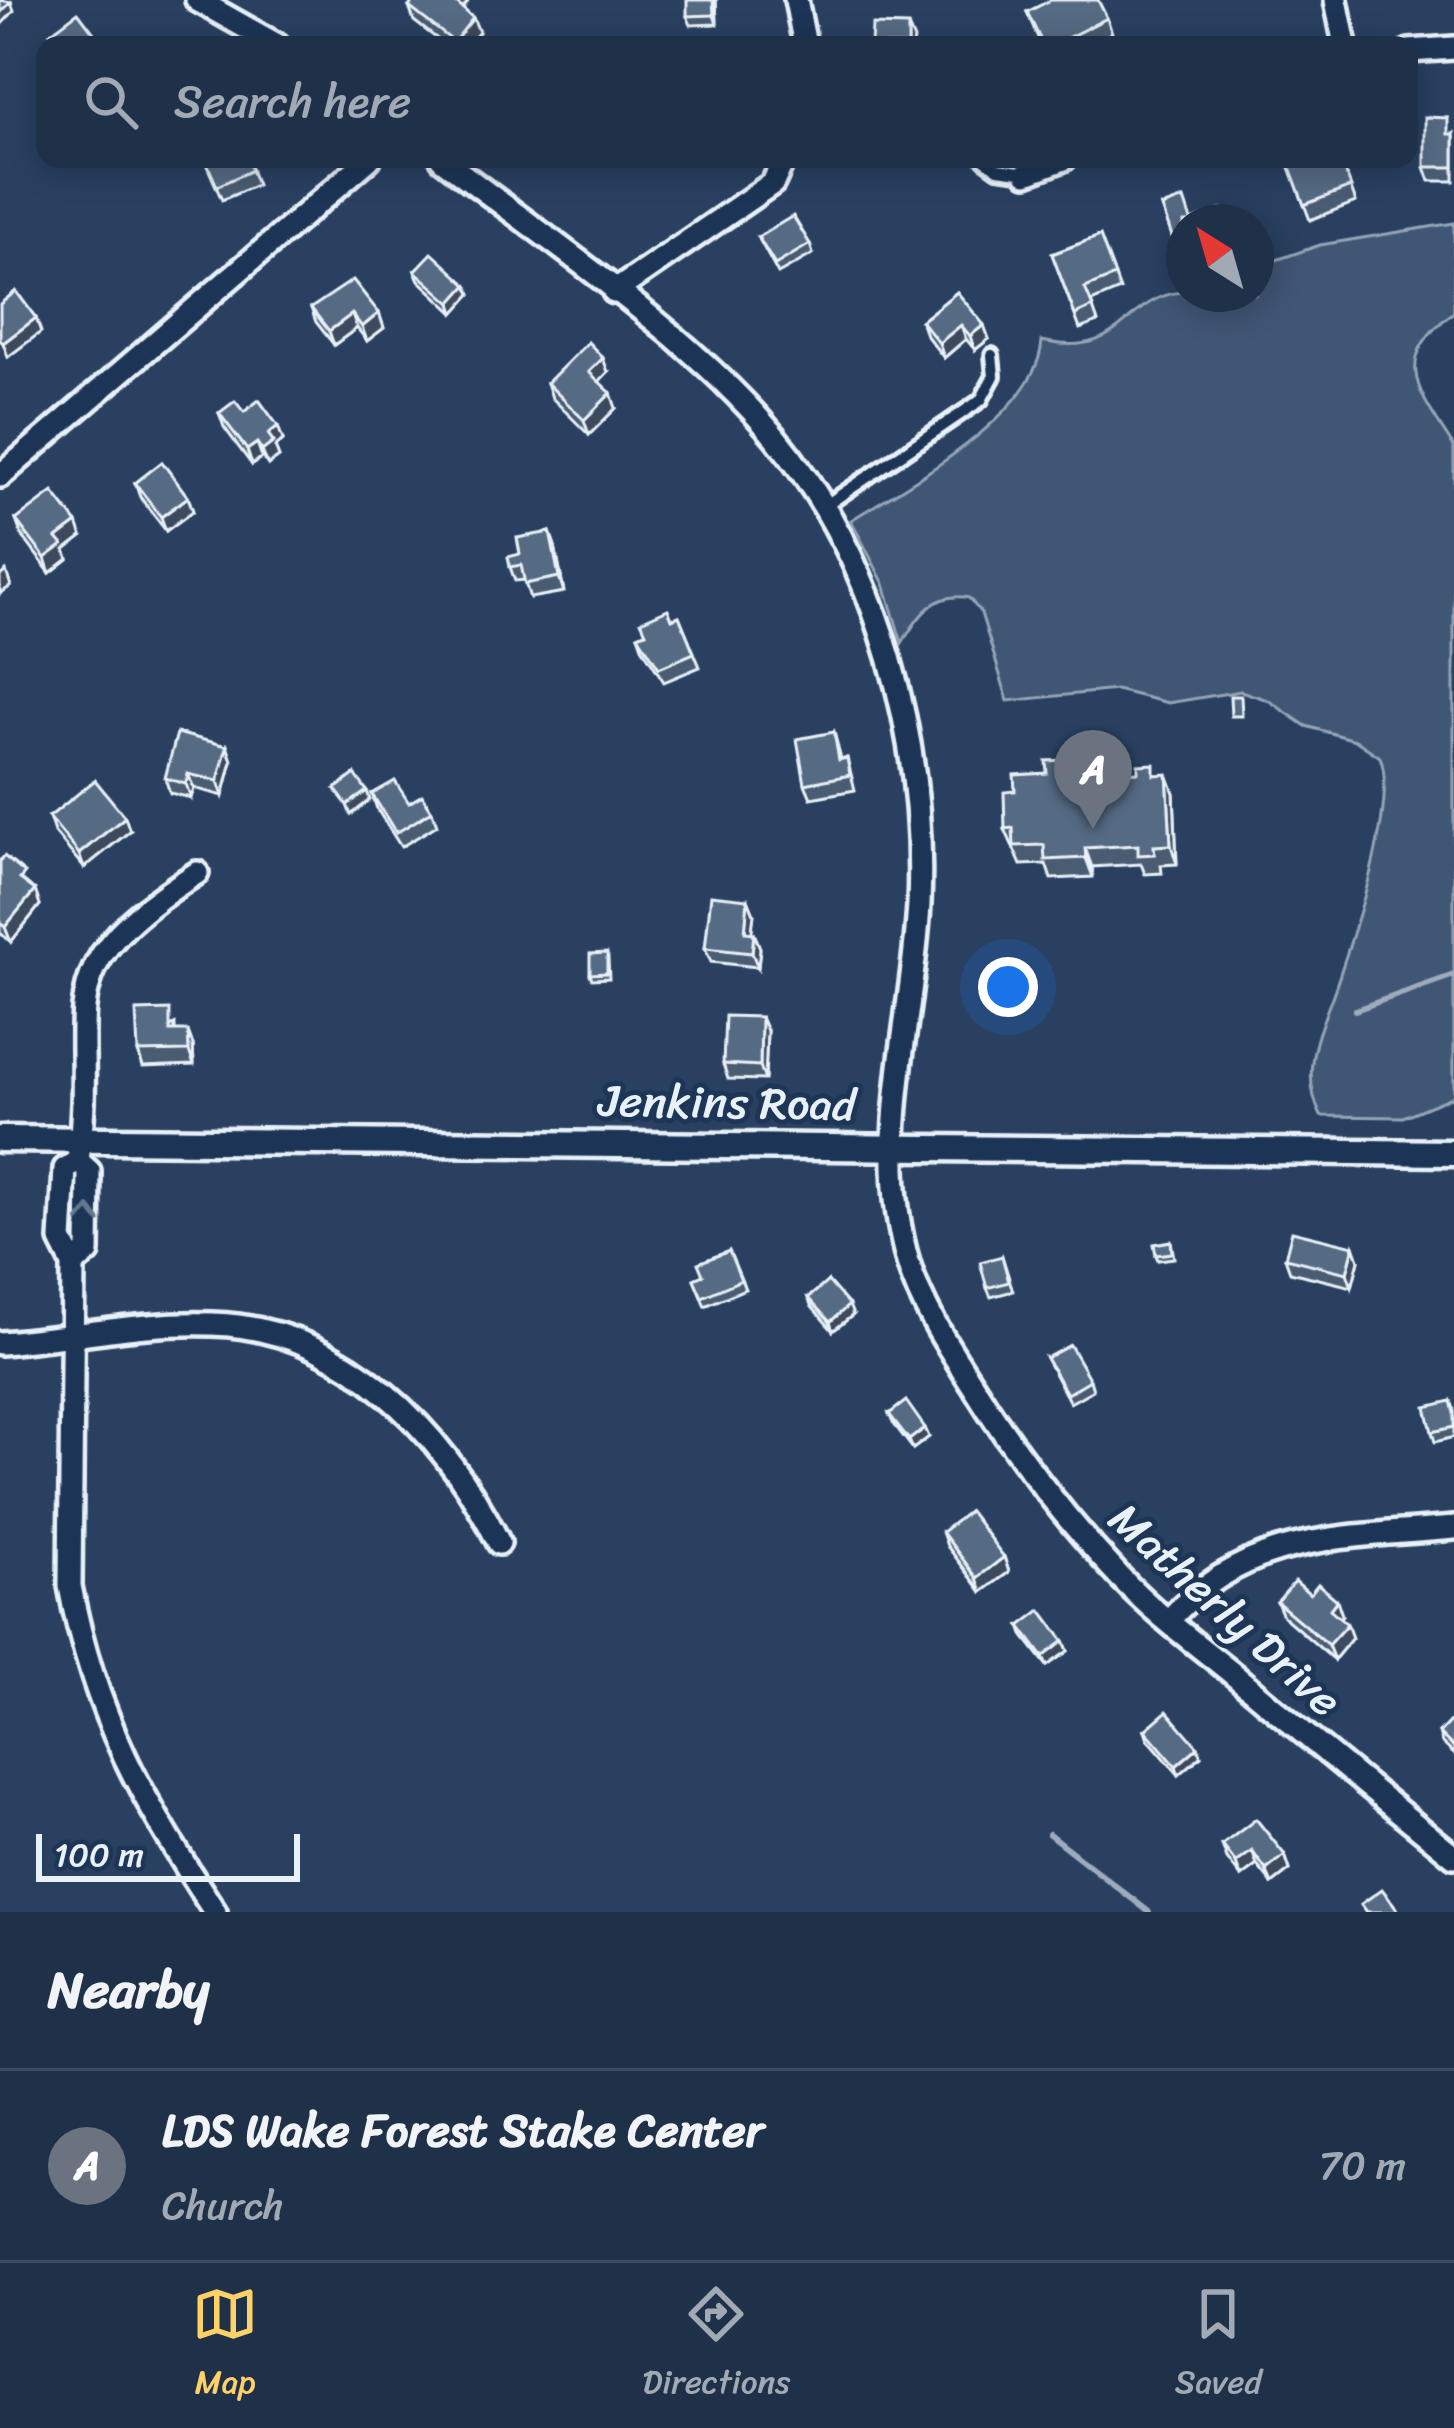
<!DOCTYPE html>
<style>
:root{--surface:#1f3049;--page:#2c3c53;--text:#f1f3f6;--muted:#a1a9b4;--line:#3c4b61;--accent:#ffd166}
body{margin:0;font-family:Sriracha,sans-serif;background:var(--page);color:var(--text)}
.compass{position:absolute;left:1166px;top:204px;width:108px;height:108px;border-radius:50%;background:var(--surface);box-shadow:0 6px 30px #0003;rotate:323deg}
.scale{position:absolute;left:36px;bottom:30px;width:264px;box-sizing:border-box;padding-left:12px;border:6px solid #e8f1f8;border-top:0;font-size:33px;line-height:42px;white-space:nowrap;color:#e8f1f8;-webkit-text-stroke:9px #1d3557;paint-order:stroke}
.you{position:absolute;left:1008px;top:987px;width:42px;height:42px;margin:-30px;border:9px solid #fff;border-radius:50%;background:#1a73e8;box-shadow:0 0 0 18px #1a73e833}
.badge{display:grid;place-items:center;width:78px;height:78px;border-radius:50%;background:var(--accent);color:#fff;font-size:39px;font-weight:700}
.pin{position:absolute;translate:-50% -99px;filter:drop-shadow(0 3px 6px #0008)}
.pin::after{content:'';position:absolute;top:63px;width:42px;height:36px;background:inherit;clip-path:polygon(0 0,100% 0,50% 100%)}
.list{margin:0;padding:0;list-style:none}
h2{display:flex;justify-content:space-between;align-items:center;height:156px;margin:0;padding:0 48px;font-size:51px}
h2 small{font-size:39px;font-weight:400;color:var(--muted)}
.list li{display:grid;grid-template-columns:78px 1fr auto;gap:36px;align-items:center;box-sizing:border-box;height:192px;padding:0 48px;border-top:3px solid var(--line)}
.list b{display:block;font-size:45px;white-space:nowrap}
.list p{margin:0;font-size:39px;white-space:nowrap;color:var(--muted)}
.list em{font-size:39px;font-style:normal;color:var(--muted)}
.icon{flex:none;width:66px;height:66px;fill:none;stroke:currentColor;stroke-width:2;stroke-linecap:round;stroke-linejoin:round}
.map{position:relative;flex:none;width:1454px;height:1912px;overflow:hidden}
.search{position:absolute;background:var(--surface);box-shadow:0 6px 30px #0003;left:36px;right:36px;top:36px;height:132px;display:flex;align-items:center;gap:30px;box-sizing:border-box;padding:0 42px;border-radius:24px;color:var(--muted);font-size:45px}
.sheet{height:348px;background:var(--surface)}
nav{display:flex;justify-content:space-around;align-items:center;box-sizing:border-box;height:168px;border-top:3px solid var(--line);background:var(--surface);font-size:33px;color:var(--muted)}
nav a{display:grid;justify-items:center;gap:6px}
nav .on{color:var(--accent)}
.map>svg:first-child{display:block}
.green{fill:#415774;stroke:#94a4b6;stroke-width:3}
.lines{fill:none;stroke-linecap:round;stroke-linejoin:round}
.stream{stroke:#9dabbd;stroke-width:6}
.service-casing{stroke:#e8f1f8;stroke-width:20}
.minor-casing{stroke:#e8f1f8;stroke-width:30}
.tertiary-casing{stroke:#e8f1f8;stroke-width:33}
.service{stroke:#1d3557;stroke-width:10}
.minor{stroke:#1d3557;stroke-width:21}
.tertiary{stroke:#1d3557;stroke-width:24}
.wall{fill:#495b71;stroke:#e8f1f8;stroke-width:3}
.shaded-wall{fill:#3c4a5c;stroke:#e8f1f8;stroke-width:3}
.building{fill:#556a83;stroke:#e8f1f8;stroke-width:3}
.oneway{stroke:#64778f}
.labels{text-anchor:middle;stroke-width:10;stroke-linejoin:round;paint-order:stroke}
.street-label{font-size:45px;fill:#e8f1f8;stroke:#1d3557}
</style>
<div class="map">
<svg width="1454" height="1912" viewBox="0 0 1454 1912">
<rect width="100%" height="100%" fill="#294061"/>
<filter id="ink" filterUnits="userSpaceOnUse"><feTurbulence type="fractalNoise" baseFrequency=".00833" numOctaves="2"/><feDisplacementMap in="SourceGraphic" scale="24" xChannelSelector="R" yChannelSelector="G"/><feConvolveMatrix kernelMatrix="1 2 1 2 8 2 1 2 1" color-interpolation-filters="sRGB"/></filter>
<g filter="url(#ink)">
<path class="green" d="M1454 223V312C1389 360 1419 392 1454 447V1096L1403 1117 1321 1116C1296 1065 1325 1023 1340 974 1356 926 1398 801 1380 757L1355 740 1306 726 1268 700 1241 691 1168 703 1116 690 1008 701 981 613 969 598C934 591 919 616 902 643L884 584 851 520C910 483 1037 415 1042 341 1125 360 1123 297 1182 292 1199 290 1233 294 1256 294V267L1320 245Z"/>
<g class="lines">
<g class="stream">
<polyline points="1355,1010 1454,975"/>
<polyline points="1049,1834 1149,1912"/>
</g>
<g class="service-casing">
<g id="service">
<polyline points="984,159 998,169 1027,173"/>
<polyline points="825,506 981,400 994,376 992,355"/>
</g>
</g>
<g class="minor-casing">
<g id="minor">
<polyline points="197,0 277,45"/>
<polyline points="796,0 805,45"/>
<polyline points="1336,0 1345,45"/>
<polyline points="1409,51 1454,48"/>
<path d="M442 159C549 241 690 334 775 437 880 564 926 742 919 904 913 1023 873 1143 908 1262 920 1304 948 1347 972 1384 1015 1453 1064 1518 1120 1577 1154 1613 1195 1643 1233 1674 1306 1736 1380 1796 1454 1856"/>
<polyline points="1027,173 1064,159"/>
<polyline points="614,292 773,183 784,159"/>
<polyline points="0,476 369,159"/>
<path d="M197 873C36 975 100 1007 78 1161L65 1169 61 1240 73 1264 70 1586C94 1716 144 1803 215 1912"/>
<polyline points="73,1264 88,1252 89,1171 78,1161"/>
<path d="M0 1343C70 1338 143 1321 212 1324 345 1328 444 1432 499 1543"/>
<path d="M1169 1620C1247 1532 1344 1538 1454 1528"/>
</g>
</g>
<g class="tertiary-casing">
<polyline id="tertiary" points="0,1139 1454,1153"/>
</g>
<use href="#service" class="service"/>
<use href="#minor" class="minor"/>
<use href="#tertiary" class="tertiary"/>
</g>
<g class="wall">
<polygon points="716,0 717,24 691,25 687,16"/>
<polygon points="467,3 463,9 473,18 479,32 468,45 445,45 414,21 409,7"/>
<polygon points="1027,12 1107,18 1112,33 1087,45 1041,45"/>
<polygon points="1454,134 1454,181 1430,181 1425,167"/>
<polygon points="204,159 247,159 257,185 222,200"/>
<polygon points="1287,159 1340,159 1356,202 1310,220"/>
<polygon points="1162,207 1191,220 1184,222 1184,265 1182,265"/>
<polygon points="1100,236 1120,290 1091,302 1098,322 1080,329 1052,254"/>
<polygon points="758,237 810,244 813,254 778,274"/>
<polygon points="415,271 467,285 471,294 454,313 419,280"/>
<polygon points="957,292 989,339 975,350 966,339 944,358 926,335 921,321"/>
<polygon points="311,308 379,313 384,328 367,341 357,328 334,345 316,322"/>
<polygon points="608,372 599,381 616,408 589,435 552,398 547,383"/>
<polygon points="244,412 283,440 275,447 279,457 268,465 262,457 252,465 224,427 219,413"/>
<polygon points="135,483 188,497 193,511 166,531 140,497"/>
<polygon points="16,520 82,537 65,550 68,559 50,573 21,534"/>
<polygon points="550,532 555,546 564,592 530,598 524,580 515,581 510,567 520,554"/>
<polygon points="679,616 700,667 664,682 643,649 638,635"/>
<polygon points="834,732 841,759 847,758 855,790 811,798 805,784"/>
<polygon points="227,746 232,761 223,796 194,788 191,798 170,793 165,778"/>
<polygon points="1089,775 1157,775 1174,793 1177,864 1161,865 1162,873 1145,874 1141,864 1092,867 1093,877 1051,879 1046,864 1021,865 1005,829 1015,791"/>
<polygon points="372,794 432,811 437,825 401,847 377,809"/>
<polygon points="49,817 130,831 84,868 54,832"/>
<polygon points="0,861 30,886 40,905 11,942 0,933"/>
<polygon points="748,899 754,914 751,933 754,933 760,948 758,967 711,962 705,948"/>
<polygon points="608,958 609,978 592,979 590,974"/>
<polygon points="175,1024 175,1031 193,1045 194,1065 143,1067 138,1052"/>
<polygon points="767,1031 765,1080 728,1079 723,1064"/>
<polygon points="1171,1241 1174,1258 1158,1260 1156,1255"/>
<polygon points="1354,1246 1359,1260 1352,1287 1290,1272 1285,1258"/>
<polygon points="729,1251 745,1289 705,1306 694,1279 703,1275"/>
<polygon points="1002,1256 1013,1291 991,1297 987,1288"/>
<polygon points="808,1298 853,1315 833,1331 812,1307"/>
<polygon points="1046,1358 1090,1380 1093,1390 1070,1403"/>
<polygon points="1451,1401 1454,1409 1454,1437 1435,1442 1432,1432"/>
<polygon points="889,1414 925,1428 929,1437 913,1449 893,1423"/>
<polygon points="942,1532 1004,1557 1009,1572 982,1592 947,1546"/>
<polygon points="1310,1594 1342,1615 1340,1617 1352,1638 1334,1660 1283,1616 1277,1602"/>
<polygon points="1020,1626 1064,1641 1068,1651 1047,1666 1023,1635"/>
<polygon points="1454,1717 1454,1754 1442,1743 1439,1733"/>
<polygon points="1145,1730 1198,1747 1201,1756 1179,1775 1148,1739"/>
<polygon points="1222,1845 1285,1855 1290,1870 1272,1884 1257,1865 1241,1877 1227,1859"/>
</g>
<g class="shaded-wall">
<polygon points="453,0 466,0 467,3 458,15"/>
<polygon points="713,0 716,0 717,24 714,15"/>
<polygon points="11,2 14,11 0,26 0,13"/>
<polygon points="473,18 479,32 468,45 455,45 454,42"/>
<polygon points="908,26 914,40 913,45 908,45"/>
<polygon points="467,285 471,294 454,313 451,303"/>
<polygon points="379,313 384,328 367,341 362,327"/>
<polygon points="352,314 357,328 334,345 329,331"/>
<polygon points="36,318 41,332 8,357 3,343"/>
<polygon points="961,325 966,339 944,358 939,343"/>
<polygon points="984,325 989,339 975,350 970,336"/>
<polygon points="603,358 608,372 595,386 589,372"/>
<polygon points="611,393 616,408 589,435 584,420"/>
<polygon points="278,426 283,440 275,447 279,457 268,465 262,451 268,434"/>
<polygon points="257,443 262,457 252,465 247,450"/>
<polygon points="188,497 193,511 166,531 161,517"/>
<polygon points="77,523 82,537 65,550 68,559 50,573 45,558 57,538"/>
<polygon points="550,532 555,546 564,592 559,577"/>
<polygon points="6,571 11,586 0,594 0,576"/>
<polygon points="227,746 232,761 223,796 218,781"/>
<polygon points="188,774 194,788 191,798 186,784"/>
<polygon points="1167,774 1174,793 1177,864 1171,845"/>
<polygon points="367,791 370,800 351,815 347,805"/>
<polygon points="125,817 130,831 84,868 79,854"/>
<polygon points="1085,848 1092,867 1093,877 1086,858"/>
<polygon points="35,890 40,905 11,942 5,927"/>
<polygon points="748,899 754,914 750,947 745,932"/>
<polygon points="754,933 760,948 758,967 752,953"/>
<polygon points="761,1017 767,1031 765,1080 760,1066"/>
<polygon points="188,1031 193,1045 194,1065 189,1051"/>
<polygon points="1354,1246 1359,1260 1352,1287 1347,1273"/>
<polygon points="849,1305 853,1315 833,1331 830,1322"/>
<polygon points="925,1428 929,1437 913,1449 909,1440"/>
<polygon points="1004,1557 1009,1572 982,1592 977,1578"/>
<polygon points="1337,1600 1342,1615 1335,1623 1330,1609"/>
<polygon points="1347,1624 1352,1638 1334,1660 1328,1645"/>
<polygon points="1064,1641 1068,1651 1047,1666 1043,1657"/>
<polygon points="1198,1747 1201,1756 1179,1775 1176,1766"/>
<polygon points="1252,1851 1257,1865 1241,1877 1236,1863"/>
<polygon points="1285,1855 1290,1870 1272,1884 1266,1870"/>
</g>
<g class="building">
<polygon points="0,0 11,2 0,13"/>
<polygon points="414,0 453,0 473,18 454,42 409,7"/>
<polygon points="687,0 713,0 714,15 687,16"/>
<polygon points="1051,0 1098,0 1107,18 1053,45 1043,45 1027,12"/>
<polygon points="78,12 103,45 59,45 50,33"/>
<polygon points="872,25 908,26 908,45 871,45"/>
<polygon points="1425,117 1448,118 1448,134 1454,134 1454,167 1425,167"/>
<polygon points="205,159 247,159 252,170 217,186"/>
<polygon points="1287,159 1340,159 1351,187 1304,205"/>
<polygon points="1184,199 1191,220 1223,209 1227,222 1184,222 1184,251 1177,251 1162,207"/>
<polygon points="793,216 810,244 775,265 758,237"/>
<polygon points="1100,236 1115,276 1085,288 1093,307 1075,315 1052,254"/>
<polygon points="432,253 467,285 451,303 415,271"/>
<polygon points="353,280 379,313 362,327 352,314 329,331 311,308"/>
<polygon points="16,291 36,318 3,343 0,340 0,304"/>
<polygon points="957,292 984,325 970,336 961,325 939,343 921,321"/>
<polygon points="588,342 603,358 589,372 611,393 584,420 547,383"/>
<polygon points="259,400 278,426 268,434 274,442 262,451 257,443 247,450 219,413 235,401 244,412"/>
<polygon points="162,462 188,497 161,517 135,483"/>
<polygon points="53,492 77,523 57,538 63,545 45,558 16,520"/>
<polygon points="550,532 559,577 525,584 521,565 510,567 508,557 520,554 517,538"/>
<polygon points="668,609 672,619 679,616 694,653 659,668 638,635 646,632 641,621"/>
<polygon points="1230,696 1241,696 1242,716 1231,716"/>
<polygon points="834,732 839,760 847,758 850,775 805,784 797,739"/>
<polygon points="177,733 227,746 218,781 188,774 186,784 165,778"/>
<polygon points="1083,759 1084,775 1138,772 1138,765 1154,764 1154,775 1167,774 1171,845 1154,846 1155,854 1138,855 1138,845 1085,848 1086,858 1045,860 1044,845 1014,846 1013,828 1005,829 1004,792 1015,791 1014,775 1047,773 1046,761"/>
<polygon points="355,774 367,791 347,805 335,789"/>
<polygon points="95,780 125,817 79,854 49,817"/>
<polygon points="395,781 409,803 422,795 432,811 396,833 372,794"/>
<polygon points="4,856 25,873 20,879 35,890 5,927 0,923 0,861"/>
<polygon points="711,895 748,899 745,932 754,933 752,953 705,948"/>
<polygon points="607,953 607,973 590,974 590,954"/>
<polygon points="170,1010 170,1031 188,1031 189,1051 138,1052 136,1011"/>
<polygon points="725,1016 761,1017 760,1066 723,1064"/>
<polygon points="1292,1231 1354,1246 1347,1273 1285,1258"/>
<polygon points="1171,1241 1172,1253 1156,1255 1154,1244"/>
<polygon points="729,1251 741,1280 702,1297 694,1279 703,1275 698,1263"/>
<polygon points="1002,1256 1009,1282 987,1288 980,1262"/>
<polygon points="828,1281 849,1305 830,1322 808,1298"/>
<polygon points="1070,1345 1090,1380 1067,1394 1046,1358"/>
<polygon points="906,1401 925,1428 909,1440 889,1414"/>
<polygon points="1451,1401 1454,1413 1454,1427 1432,1432 1426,1407"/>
<polygon points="969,1511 1004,1557 977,1578 942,1532"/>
<polygon points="1295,1581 1310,1594 1318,1584 1337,1600 1330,1609 1347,1624 1328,1645 1277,1602"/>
<polygon points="1041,1610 1064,1641 1043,1657 1020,1626"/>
<polygon points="1167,1711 1198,1747 1176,1766 1145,1730"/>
<polygon points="1454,1717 1454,1748 1439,1733"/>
<polygon points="1256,1819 1285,1855 1266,1870 1252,1851 1236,1863 1222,1845"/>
<polygon points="1382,1889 1398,1910 1395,1912 1367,1912 1361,1904"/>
</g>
<defs><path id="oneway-chevron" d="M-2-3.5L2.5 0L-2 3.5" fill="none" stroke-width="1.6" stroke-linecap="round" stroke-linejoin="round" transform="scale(3)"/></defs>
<use class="oneway" href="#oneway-chevron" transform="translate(89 1215) rotate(-89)"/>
</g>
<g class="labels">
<g class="street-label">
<text transform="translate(727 1102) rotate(1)" y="16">Jenkins Road</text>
<text transform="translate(1226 1609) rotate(42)" y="16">Matherly Drive</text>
</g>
</g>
</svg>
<svg class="compass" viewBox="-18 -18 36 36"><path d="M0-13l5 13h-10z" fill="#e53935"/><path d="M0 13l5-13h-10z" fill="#a1a9b4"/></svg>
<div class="scale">100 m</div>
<div class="you"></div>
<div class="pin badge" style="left:1093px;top:829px;background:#6b7280">A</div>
<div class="search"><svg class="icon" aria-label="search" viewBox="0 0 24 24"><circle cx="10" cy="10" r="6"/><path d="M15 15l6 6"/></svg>Search here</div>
</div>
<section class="sheet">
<h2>Nearby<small></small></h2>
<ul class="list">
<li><span class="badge" style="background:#6b7280">A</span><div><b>LDS Wake Forest Stake Center</b><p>Church</p></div><em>70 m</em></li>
</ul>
</section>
<nav>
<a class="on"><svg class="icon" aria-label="map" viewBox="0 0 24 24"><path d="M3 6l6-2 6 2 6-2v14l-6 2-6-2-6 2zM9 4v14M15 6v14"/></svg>Map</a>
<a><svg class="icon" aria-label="directions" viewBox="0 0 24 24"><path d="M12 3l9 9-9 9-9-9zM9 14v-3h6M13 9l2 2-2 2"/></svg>Directions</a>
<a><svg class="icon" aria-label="saved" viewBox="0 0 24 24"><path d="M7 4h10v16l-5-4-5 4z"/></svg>Saved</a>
</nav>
